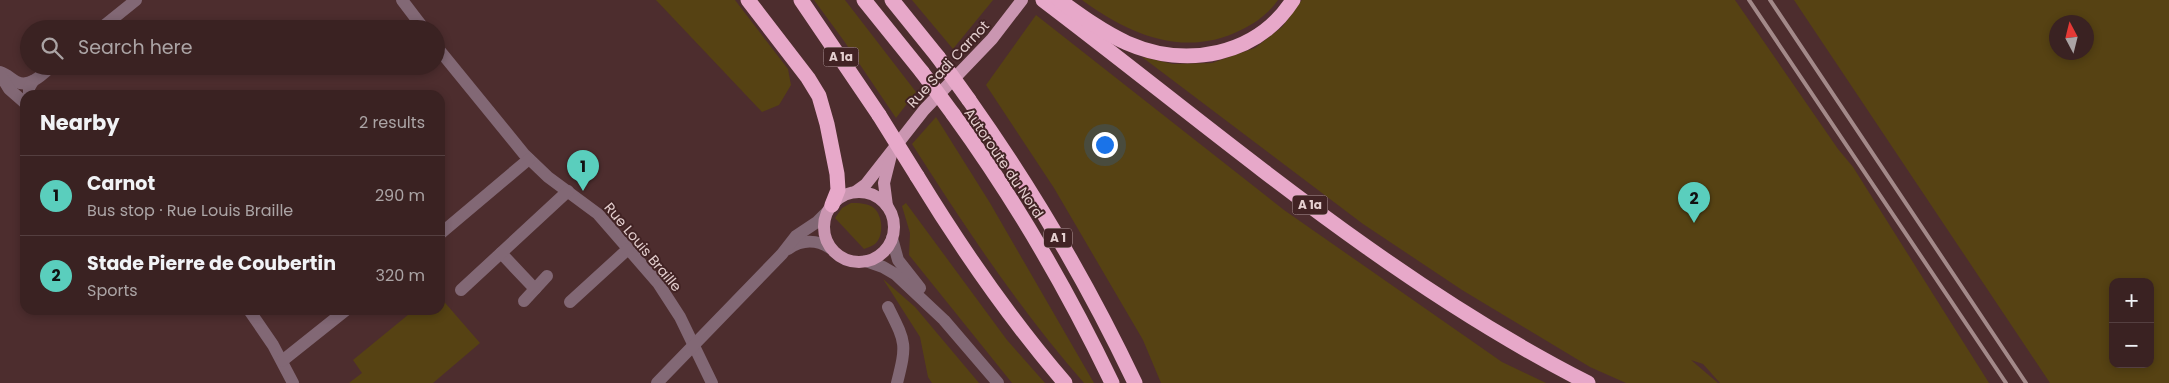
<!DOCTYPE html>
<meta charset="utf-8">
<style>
:root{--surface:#3a2222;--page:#412a2a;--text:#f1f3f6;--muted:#aba4a5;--line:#543f40;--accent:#5acebd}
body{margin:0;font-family:Poppins,sans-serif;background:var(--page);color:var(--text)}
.controls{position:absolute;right:15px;bottom:15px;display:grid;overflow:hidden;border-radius:10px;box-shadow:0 2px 8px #0003}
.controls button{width:45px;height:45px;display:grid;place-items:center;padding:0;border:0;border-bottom:1px solid var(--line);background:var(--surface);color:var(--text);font:25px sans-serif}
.compass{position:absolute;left:2049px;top:15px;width:45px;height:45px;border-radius:50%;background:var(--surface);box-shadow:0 2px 8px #0003;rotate:353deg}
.you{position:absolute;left:1104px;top:144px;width:18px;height:18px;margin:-12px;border:4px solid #fff;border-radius:50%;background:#1a73e8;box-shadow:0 0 0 8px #1a73e833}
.badge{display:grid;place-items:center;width:32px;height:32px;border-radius:50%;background:var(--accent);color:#111;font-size:16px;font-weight:700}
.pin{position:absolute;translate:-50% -41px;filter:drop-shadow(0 1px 2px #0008)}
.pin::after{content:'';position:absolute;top:26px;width:18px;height:15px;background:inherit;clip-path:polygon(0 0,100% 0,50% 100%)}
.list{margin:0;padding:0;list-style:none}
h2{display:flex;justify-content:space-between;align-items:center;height:65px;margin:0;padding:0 20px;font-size:21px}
h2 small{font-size:16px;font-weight:400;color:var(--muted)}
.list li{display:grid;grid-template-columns:32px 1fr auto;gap:15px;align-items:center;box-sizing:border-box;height:80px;padding:0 20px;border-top:1px solid var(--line)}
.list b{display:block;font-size:19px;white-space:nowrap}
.list p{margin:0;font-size:16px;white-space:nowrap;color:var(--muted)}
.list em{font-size:16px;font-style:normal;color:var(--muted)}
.icon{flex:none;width:28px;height:28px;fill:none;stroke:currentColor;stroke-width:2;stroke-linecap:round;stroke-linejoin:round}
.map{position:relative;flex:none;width:2169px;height:383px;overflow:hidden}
.search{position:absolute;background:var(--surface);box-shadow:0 2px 8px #0003;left:20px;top:20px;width:425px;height:55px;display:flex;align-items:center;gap:12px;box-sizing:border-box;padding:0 18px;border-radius:28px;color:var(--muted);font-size:19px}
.panel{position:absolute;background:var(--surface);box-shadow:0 2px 8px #0003;left:20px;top:90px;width:425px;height:225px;border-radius:15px}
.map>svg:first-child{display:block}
.green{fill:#564213;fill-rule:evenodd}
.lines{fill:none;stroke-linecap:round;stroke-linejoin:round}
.minor{stroke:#826875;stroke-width:12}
.major{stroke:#ca96b1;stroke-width:12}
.highway{stroke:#e7a8c9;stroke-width:15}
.rail{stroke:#a38989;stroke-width:4}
.highway-bridge{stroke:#e7a8c9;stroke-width:15}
.labels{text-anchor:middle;stroke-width:4;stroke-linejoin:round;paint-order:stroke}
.shield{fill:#422324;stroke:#b39b9c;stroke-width:1}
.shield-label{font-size:12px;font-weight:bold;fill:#e4cfcf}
.street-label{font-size:14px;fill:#e4cfcf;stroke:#422324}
</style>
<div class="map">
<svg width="2169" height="383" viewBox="0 0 2169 383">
<rect width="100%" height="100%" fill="#4d2d2e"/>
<g class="green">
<polygon points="656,0 735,0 788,69 791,85 779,105 762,112"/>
<polygon points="814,0 845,0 916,92 896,118 844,41"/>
<polygon points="912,0 993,0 953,49"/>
<path d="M1082 0H1278C1269 13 1256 23 1243 29 1185 59 1130 35 1082 0Z"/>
<polygon points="1302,0 1735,0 1838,149 1853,167 1989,383 1720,383 1703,364 1691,360 1718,383 1626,383 1590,367 1462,290 1363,224 1142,57 1173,64 1212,63 1255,48 1282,27"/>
<path d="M1794 0H2169V383H2050ZM2056 22H2086V52H2056ZM2113 282H2150V364H2113Z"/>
<polygon points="1036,15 1284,210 1502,362 1546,383 1161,383 1143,340 1054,188 986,85"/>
<path d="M936 117 990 203 1094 383H1084C1019 309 965 227 912 144Z"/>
<path d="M851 203C859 203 867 203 874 208 883 216 884 236 875 244 872 246 867 248 864 249L835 218 842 208Z"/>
<polygon points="906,203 1007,340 1045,383 1012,383 909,255 910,233 902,206"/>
<polygon points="883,279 915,307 979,383 932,383 928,377 920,337"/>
<polygon points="440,297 480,343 433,383 349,383 362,373 353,360 414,310 440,310"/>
</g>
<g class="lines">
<g class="minor">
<polyline points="402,0 424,29"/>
<polyline points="100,29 136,0"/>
<polyline points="436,46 524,154 548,177 598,214 658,283 680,317 712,383"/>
<path d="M0 72C7 74 11 79 17 82 30 88 43 74 52 66"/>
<polyline points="0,74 9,89 25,103"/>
<polyline points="29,95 29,88 33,81"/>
<polyline points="440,234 529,159"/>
<polyline points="892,238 898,260 920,288"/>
<path d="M788 249C801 240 816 239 830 248"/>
<polyline points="501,253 535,289"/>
<polyline points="866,261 883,267 895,274 944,320 998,383"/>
<polyline points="461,290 568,191"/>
<polyline points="524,301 547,276"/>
<polyline points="570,302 628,249"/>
<path d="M888 307C906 343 907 343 897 383"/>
<polyline points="249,310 273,345 293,383"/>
<polyline points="282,361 346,310"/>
<polyline points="657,383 782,254 796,236 817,222 827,212"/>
</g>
<g class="major">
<circle cx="859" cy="227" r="35"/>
<polyline points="855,192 866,184 924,110 992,39 1022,0"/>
<polyline points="887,206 884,183 891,155"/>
</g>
<g class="highway">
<polyline points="748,0 808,78 819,96 827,124 837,174 838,190 832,205"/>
<polyline points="801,0 879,115"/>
<polyline points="864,0 922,72"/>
<polyline points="892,0 938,57"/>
<path d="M1043 0C1220 134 1389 282 1588 383"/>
<path d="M1059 0C1081 16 1103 32 1127 43 1186 69 1257 56 1293 0"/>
<path d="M969 100C1032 189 1088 284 1135 383"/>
<path d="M953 114C1014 198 1067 289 1112 383"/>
<path d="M917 176C961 248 1010 319 1065 383"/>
</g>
<g class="rail">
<polyline points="1749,0 2006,383"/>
<polyline points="1770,0 2026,383"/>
</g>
<g class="highway-bridge">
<polyline points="938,57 969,100"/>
<polyline points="922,72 953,114"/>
<polyline points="879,115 917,176"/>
</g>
</g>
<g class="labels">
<g class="shield">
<rect x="823.5" y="47.5" width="35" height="19" rx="4"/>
<rect x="1292.5" y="195.5" width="35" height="19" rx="4"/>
<rect x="1044" y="228.5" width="28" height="19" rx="4"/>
</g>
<g class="shield-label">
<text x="841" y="61">A 1a</text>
<text x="1310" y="209">A 1a</text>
<text x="1058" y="242">A 1</text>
</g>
<g class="street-label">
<text transform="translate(948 64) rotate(-47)" y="5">Rue Sadi Carnot</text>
<text transform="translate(1004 163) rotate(56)" y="5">Autoroute du Nord</text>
<text transform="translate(643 247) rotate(50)" y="5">Rue Louis Braille</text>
</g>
</g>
</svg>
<div class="controls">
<button>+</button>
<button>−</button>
</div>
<svg class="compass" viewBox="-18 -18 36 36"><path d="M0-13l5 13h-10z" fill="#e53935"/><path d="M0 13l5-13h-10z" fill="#aba4a5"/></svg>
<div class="you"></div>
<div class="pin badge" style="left:583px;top:191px">1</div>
<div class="pin badge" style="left:1694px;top:223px">2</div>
<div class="search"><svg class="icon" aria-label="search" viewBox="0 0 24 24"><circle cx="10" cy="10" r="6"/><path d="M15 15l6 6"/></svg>Search here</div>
<section class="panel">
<h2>Nearby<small>2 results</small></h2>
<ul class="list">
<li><span class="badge">1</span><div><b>Carnot</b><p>Bus stop · Rue Louis Braille</p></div><em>290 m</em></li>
<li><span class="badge">2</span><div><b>Stade Pierre de Coubertin</b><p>Sports</p></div><em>320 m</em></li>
</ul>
</section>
</div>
